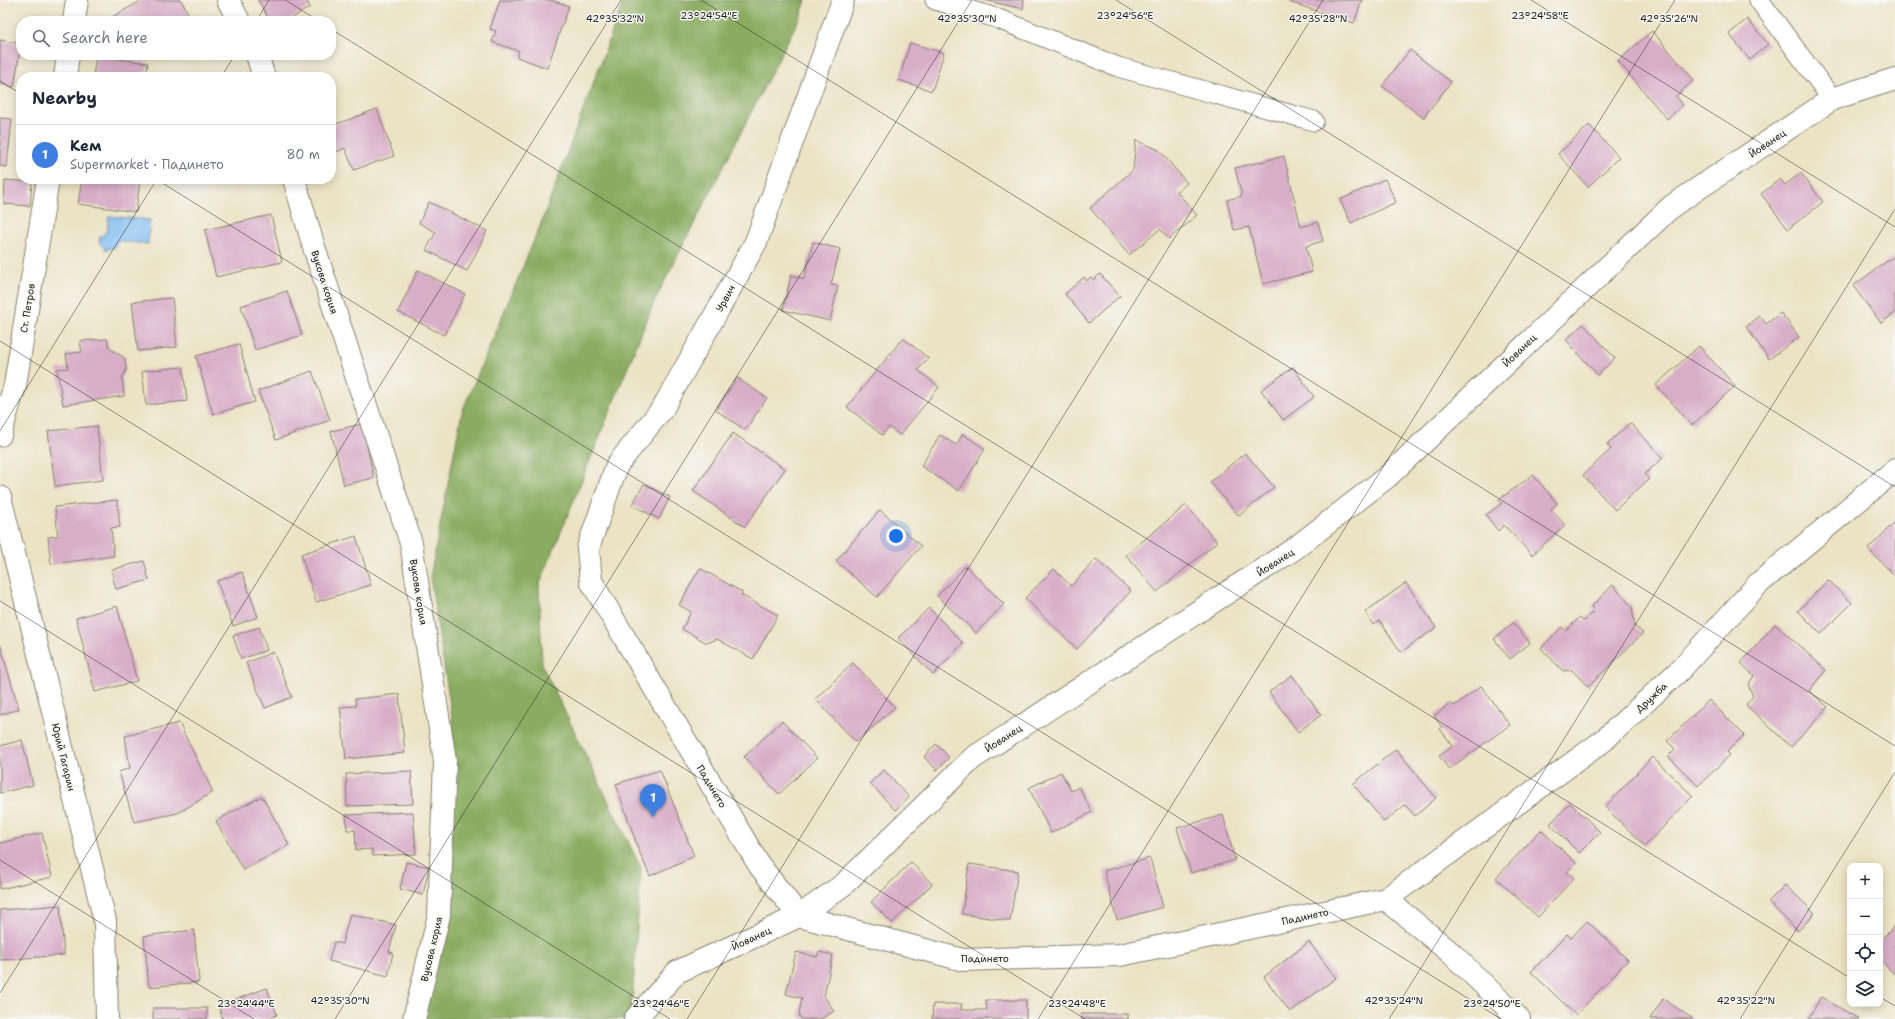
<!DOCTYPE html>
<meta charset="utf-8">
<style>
:root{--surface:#fff;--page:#f6f6f7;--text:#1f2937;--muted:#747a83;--line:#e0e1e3;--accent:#c8321e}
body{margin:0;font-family:"Shantell Sans",sans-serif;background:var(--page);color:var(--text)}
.controls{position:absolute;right:12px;bottom:12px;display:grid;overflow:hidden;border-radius:8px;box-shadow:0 2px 10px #0003}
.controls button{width:36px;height:36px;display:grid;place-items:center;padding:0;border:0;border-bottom:1px solid var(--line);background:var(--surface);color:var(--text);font:20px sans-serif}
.you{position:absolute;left:896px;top:536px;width:14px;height:14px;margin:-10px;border:3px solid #fff;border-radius:50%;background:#1a73e8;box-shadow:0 0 0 6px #1a73e833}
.badge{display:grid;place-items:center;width:26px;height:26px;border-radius:50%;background:var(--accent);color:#fff;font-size:13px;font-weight:700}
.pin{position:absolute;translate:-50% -33px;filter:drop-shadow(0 1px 2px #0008)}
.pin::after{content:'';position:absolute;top:21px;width:14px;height:12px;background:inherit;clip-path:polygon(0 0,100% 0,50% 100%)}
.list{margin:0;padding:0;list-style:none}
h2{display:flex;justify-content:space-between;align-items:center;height:52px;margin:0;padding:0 16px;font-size:17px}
h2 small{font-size:13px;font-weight:400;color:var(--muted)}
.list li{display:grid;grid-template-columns:26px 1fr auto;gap:12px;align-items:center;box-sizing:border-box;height:60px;padding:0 16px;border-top:1px solid var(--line)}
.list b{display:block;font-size:15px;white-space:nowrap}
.list p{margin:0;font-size:13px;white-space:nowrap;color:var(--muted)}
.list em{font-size:13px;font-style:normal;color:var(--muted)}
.icon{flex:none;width:22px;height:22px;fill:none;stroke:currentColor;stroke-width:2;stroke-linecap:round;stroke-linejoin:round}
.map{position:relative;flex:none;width:1895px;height:1019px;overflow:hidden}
.search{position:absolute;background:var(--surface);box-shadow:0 2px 10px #0003;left:16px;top:16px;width:320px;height:44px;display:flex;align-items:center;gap:10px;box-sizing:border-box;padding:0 14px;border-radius:16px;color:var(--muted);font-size:15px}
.panel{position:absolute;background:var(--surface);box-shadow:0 2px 10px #0003;left:16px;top:72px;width:320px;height:112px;border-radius:16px}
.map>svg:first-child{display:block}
.forest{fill:#8aac60;stroke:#53643e}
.water{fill:#7ebbf1;stroke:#4d6c86}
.building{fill:#d8adc7}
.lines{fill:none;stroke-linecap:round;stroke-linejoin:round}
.lane-casing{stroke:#848070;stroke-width:21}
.street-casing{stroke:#848070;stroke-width:24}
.lane{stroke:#fff;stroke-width:19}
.street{stroke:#fff;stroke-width:22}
.ticks{fill:none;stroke:#1c1c1c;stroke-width:1;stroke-opacity:0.45}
.labels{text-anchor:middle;stroke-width:3;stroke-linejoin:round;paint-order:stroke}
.street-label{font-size:10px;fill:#1c1c1c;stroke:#f6f6f2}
.ticks-label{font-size:10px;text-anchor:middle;fill:#1c1c1c;stroke:#f6f6f2;stroke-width:3;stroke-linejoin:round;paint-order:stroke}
</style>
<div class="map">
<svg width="1895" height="1019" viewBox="0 0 1895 1019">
<rect width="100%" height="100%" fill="#f6f6f2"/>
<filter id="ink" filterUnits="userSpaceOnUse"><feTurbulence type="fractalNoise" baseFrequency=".025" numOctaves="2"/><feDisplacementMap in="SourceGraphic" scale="8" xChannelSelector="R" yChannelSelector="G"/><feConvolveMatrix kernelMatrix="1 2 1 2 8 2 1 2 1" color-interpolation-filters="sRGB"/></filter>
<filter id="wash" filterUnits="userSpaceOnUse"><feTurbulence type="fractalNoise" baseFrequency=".012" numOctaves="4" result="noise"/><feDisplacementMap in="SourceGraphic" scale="16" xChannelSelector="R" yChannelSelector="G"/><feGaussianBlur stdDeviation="0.9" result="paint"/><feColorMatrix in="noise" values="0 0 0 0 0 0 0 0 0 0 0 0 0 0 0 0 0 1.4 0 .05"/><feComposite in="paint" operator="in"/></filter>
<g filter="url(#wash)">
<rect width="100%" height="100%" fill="#ece3c4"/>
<polygon class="forest" points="624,0 806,0 801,15 655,300 539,586 542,665 641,868 631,1019 416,1019 452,828 452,717 430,577 462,412 542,221"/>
<polygon class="water" points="109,216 150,220 148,244 117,241 115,247 106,250 99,242 100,237 107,231"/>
<g id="blocks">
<g class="building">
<polygon points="143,0 181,0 192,21 115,21 112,17"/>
<polygon points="258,0 306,0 310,7 287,21 270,21"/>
<polygon points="500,0 550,0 569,6 547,68 517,57 519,51 492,42 496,31 490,29"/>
<polygon points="984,0 1024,0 1023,9"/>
<polygon points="1289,0 1362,0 1354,23 1289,2"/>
<polygon points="1747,19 1768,44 1750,60 1729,34"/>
<polygon points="1652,31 1694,80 1676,96 1683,105 1667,119 1618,61"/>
<polygon points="0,40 21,44 14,87 0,84"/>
<polygon points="910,43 944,53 932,91 899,80"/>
<polygon points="1410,50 1451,82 1423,118 1382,86"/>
<polygon points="96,56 148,63 146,77 93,77"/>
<polygon points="377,109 394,156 354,170 345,148 336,152 331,137 331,126"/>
<polygon points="0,118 12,119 7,167 0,166"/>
<polygon points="1589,125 1619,157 1588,187 1558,154"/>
<polygon points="1136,140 1159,150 1187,183 1177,192 1197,215 1169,239 1160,229 1129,255 1090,208 1133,170"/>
<polygon points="1284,156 1301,227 1318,222 1323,241 1306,246 1312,272 1263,284 1249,227 1234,230 1227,200 1242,196 1235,168"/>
<polygon points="1801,173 1823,202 1788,229 1761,194 1780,179 1785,185"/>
<polygon points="82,179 140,179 136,212 78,204"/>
<polygon points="1385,179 1396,202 1351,223 1340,200"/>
<polygon points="5,180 32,182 30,206 4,204"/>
<polygon points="429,202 487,231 467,271 426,250 436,232 419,223"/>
<polygon points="271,215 282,262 216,277 205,230"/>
<polygon points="813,242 840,249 831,285 838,286 830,321 783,310 791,275 804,279"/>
<polygon points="1894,256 1895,313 1881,323 1853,286"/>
<polygon points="418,270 465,294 444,335 398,312"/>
<polygon points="1100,274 1120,296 1089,323 1065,294 1084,277 1086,281 1091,277 1093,280"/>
<polygon points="287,291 302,335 255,350 241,306"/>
<polygon points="172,298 177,347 138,351 132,302"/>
<polygon points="1781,313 1799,337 1769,359 1746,327 1760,316 1766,324"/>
<polygon points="1583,324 1615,358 1598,375 1566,340"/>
<polygon points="903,338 928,358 918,370 939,387 900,435 889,427 882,435 847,407"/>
<polygon points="107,339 109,348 125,358 126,371 122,377 124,396 63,405 57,369 68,368 66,354 82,352 80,341"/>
<polygon points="239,344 255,402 213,414 196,356"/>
<polygon points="1699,346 1735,386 1692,425 1656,385"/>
<polygon points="183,367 187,401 146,405 142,371"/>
<polygon points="1293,367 1314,397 1283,420 1261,390"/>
<polygon points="312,371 330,420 276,440 258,391"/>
<polygon points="737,378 767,398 745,430 716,410"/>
<polygon points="1630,423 1663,458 1645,474 1649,479 1615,510 1583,475 1611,449 1607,444"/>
<polygon points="362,424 374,478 344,485 331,431"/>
<polygon points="97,426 103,480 55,486 48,431"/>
<polygon points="733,433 785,469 745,527 693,491"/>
<polygon points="963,434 985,449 959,491 921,466 940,435 956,445"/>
<polygon points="1245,453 1274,487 1239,516 1210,482"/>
<polygon points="1533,475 1557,503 1551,509 1565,525 1532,555 1504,525 1498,531 1486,515 1502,503 1498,500"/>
<polygon points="644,484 670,497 659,519 632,505"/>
<polygon points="117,500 120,527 111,528 114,556 51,564 48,537 58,536 55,507"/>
<polygon points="1186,505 1217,542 1157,592 1126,555"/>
<polygon points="880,510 921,546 877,597 836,561"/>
<polygon points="1895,522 1895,576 1868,549"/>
<polygon points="356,536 371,585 316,602 301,554"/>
<polygon points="1096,559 1131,591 1077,649 1025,598 1054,569 1071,586"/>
<polygon points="144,561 149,580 116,589 111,570"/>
<polygon points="966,566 1004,604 976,633 937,596"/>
<polygon points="700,568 742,592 741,595 778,615 753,659 717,639 707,643 682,629 691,612 679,605"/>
<polygon points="242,572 258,617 233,626 217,581"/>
<polygon points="1828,580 1852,603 1821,634 1798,611"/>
<polygon points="1406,583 1436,628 1401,652 1380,621 1373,625 1365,612"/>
<polygon points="1613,585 1632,607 1635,627 1643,633 1588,687 1572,670 1563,671 1541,648 1562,627 1566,631 1580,617 1584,621 1594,610 1591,607"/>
<polygon points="117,606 137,681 95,692 76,618"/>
<polygon points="929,608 963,643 933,675 898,638"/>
<polygon points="1513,623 1530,643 1510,659 1494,639"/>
<polygon points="1775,624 1826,670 1809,691 1828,707 1791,747 1746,705 1753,696 1748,685 1754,676 1741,663"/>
<polygon points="259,627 267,650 241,659 233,636"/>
<polygon points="0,644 19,709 0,715"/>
<polygon points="273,652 292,697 265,708 246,663"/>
<polygon points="853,663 895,707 856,742 815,699"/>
<polygon points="1292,675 1321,715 1298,732 1269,692"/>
<polygon points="1481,686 1510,725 1449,769 1439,756 1453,746 1440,729 1442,727 1434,716 1451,703 1454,706"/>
<polygon points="399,694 405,753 346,759 340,707 356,706 355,699"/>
<polygon points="1709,700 1744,735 1727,752 1730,755 1698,786 1668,756 1675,749 1667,741"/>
<polygon points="782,721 817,758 779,794 744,757"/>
<polygon points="179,723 213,792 178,813 134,822 119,772 130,768 125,736"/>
<polygon points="22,740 33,785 0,793 0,746"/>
<polygon points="936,744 949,757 937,770 924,757"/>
<polygon points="1396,749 1436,798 1415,816 1405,805 1384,822 1353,784"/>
<polygon points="1652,757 1693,796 1645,846 1605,807"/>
<polygon points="660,770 694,856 650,876 639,851 616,784"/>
<polygon points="884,770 909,797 895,810 870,783"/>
<polygon points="411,771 413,804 347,806 346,774"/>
<polygon points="1061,772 1071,791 1079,787 1092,812 1051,833 1029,788"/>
<polygon points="262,796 289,845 243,870 216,821"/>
<polygon points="1570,803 1600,832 1579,853 1550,824"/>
<polygon points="413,812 416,854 373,856 372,849 356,850 355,830 347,830 346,815"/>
<polygon points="1223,815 1235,860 1191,873 1177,828"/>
<polygon points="1541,830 1576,863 1567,872 1574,878 1538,917 1496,878"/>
<polygon points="42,833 52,877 0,889 0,843"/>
<polygon points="1150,858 1163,907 1117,920 1104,871"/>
<polygon points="406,862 429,867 423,895 400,889"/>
<polygon points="911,862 932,884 892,923 871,902"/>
<polygon points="969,864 1018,871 1010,921 962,914"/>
<polygon points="1785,885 1815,913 1798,931 1768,902"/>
<polygon points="60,905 64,955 0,960 0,910"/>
<polygon points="350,914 396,925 389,952 393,953 388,976 329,961 334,942 342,944"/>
<polygon points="1587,921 1628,960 1576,1015 1531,972 1567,934 1571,938"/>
<polygon points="1895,926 1895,975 1880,960 1880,941"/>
<polygon points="194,930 199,982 149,987 144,936"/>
<polygon points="1309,942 1336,978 1290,1012 1264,977"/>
<polygon points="796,952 817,957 819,952 833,955 824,996 834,1011 821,1019 801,1019 799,1014 802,998 786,994"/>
<polygon points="267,988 277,1015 267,1019 223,1019 218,1006"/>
<polygon points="1821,997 1859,1019 1808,1019"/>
<polygon points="1663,999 1693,1019 1650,1019"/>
<polygon points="986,1000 1026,1000 1026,1019 932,1019 933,1004 962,1004 961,1010 987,1010"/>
<rect x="153" y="1008" width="54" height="11"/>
<rect x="1081" y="1014" width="47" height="5"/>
</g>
</g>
</g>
<g filter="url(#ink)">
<use href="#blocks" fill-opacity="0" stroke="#848070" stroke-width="1"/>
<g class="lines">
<g class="lane-casing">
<g id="lane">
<polyline points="935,0 996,18 1118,67 1314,121"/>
<polyline points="1759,0 1832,99"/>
</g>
</g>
<g class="street-casing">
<g id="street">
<polyline points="228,0 239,21"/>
<polyline points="843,0 756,242 663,408 617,465 588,548 591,581 759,865 799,916 963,960 1120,955 1386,899 1451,953 1519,1019"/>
<polyline points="74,21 77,0"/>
<polyline points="257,55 264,77"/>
<polyline points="65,77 68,55"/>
<polyline points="294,179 313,244 411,543 445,761 439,915 414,1019"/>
<polyline points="0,435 15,385 48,179"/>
<polyline points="0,497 105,921 107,1019"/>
<polyline points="1386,899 1603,741 1680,670 1758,584 1895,470"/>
<polyline points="635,1019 677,972 799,916 843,885 973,758 1294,549 1387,477 1672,206 1832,99 1895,79"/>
</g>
</g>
<use href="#lane" class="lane"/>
<use href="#street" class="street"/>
</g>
</g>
<path class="ticks" d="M285 0 319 21M701 0 1895 746M1116 0 1895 487M1531 0 1895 227M256 21 269 0M331 29 1850 978M221 77 235 55M0 81 21 94M156 179 1501 1019M0 341 1085 1019M0 431 157 179M0 601 670 1019M0 860 254 1019M0 993 621 0M1880 997 1895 1006M335 1019 972 0M687 1019 1323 0M1038 1019 1675 0M1389 1019 1895 209M1740 1019 1895 772"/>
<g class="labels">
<g class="street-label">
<text transform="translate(1767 143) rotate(-34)" y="4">Йованец</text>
<text transform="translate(325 282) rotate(72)" y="4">Вукова кория</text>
<text transform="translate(725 298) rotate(-61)" y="4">Урвич</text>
<text transform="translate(27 308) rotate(-81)" y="4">Ст. Петров</text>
<text transform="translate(1519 350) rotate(-44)" y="4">Йованец</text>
<text transform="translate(1275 562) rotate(-33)" y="4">Йованец</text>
<text transform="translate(419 592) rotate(81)" y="4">Вукова кория</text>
<text transform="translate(1651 697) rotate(-43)" y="4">Дружба</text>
<text transform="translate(1003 738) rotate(-33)" y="4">Йованец</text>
<text transform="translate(64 757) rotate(76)" y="4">Юрий Гагарин</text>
<text transform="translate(712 786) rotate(59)" y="4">Падинето</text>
<text transform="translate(1305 916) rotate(-12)" y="4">Падинето</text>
<text transform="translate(751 938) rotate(-25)" y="4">Йованец</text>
<text transform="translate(431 949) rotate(-77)" y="4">Вукова кория</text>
<text x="985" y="962">Падинето</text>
</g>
</g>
<g class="ticks-label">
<text x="709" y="19">23°24'54"E</text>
<text x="1125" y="19">23°24'56"E</text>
<text x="1540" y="19">23°24'58"E</text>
<text x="615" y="22">42°35'32"N</text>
<text x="967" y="22">42°35'30"N</text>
<text x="1318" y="22">42°35'28"N</text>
<text x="1669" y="22">42°35'26"N</text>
<text x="340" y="1004">42°35'30"N</text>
<text x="1394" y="1004">42°35'24"N</text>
<text x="1746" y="1004">42°35'22"N</text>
<text x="246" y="1007">23°24'44"E</text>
<text x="661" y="1007">23°24'46"E</text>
<text x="1077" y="1007">23°24'48"E</text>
<text x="1492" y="1007">23°24'50"E</text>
</g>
</svg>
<div class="controls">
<button>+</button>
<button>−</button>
<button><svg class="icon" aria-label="locate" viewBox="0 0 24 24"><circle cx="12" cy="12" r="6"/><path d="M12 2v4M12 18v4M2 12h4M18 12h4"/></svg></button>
<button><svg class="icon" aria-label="layers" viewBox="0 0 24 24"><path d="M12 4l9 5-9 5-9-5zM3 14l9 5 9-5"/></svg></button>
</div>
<div class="you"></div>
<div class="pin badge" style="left:653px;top:817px;background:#3f7fe0">1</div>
<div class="search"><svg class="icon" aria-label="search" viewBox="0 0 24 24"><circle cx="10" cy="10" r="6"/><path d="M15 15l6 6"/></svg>Search here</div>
<section class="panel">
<h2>Nearby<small></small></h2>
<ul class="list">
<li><span class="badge" style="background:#3f7fe0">1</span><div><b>Кем</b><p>Supermarket · Падинето</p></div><em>80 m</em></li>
</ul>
</section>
</div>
